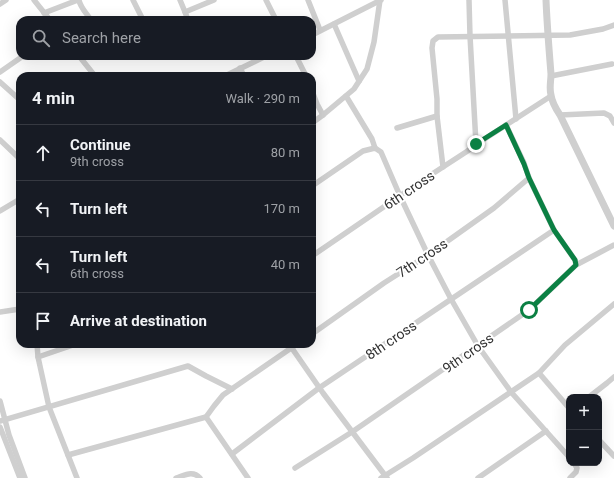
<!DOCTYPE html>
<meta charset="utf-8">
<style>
:root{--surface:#171b24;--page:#242831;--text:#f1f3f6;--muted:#9ea1a6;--line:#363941}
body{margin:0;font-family:Roboto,sans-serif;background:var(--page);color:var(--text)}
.controls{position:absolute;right:12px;bottom:12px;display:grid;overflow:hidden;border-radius:8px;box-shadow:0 4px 16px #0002}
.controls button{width:36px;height:36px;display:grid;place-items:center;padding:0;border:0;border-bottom:1px solid var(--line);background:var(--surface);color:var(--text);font:20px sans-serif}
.stop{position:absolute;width:12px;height:12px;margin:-9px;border:3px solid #0b8043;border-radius:50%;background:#fff}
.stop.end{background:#0b8043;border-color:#fff;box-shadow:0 1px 4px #0008}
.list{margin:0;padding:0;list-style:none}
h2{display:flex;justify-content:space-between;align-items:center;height:52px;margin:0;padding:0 16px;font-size:17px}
h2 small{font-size:13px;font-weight:400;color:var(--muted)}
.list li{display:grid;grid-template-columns:26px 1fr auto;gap:12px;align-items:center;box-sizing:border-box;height:56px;padding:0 16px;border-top:1px solid var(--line)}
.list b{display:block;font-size:15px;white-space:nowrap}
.list p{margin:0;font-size:13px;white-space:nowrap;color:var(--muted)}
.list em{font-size:13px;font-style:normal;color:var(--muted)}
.icon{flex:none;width:22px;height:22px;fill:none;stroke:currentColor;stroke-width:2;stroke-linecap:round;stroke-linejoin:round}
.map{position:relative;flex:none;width:614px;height:478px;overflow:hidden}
.search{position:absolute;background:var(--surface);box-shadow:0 4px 16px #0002;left:16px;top:16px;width:300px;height:44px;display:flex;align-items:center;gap:10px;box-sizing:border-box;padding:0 14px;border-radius:12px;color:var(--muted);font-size:15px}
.panel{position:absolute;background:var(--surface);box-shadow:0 4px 16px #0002;left:16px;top:72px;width:300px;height:276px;border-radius:12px}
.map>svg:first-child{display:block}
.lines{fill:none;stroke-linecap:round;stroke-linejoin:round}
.minor{stroke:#cfcfcf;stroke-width:5.5}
.tertiary{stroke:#cfcfcf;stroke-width:7}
.route{stroke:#0b8043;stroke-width:5}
.labels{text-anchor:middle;stroke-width:4;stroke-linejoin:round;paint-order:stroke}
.street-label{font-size:14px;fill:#323232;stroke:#fff}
</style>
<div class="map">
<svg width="614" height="478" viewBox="0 0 614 478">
<rect width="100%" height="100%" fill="#fff"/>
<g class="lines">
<g class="minor">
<polyline points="34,0 50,20"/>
<path d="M79 0C80 7 87 14 91 20"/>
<polyline points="133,0 143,20"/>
<polyline points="180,0 185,12"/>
<polyline points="266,0 276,20"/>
<polyline points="308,0 320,30"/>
<polyline points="469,0 470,36 476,144"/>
<polyline points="505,0 516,119"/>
<polyline points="0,4 6,0"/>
<polyline points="44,13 78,0"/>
<polyline points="188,20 185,12 214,0"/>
<polyline points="334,24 359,81"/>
<polyline points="312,35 381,0"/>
<polyline points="79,56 95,76"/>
<polyline points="119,56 122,57 128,56"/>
<polyline points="296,56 306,76"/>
<polyline points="240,68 244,76"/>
<polyline points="0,72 23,56"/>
<polyline points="225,76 266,56"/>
<polyline points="551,76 612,64"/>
<polyline points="0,82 20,100"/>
<polyline points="312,91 317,104 323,115"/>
<polyline points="346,96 372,139 375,148"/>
<polyline points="560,115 604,113 610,116 614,123"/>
<polyline points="312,123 323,115 354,89 367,69 374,42 380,0"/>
<polyline points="506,125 524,163 529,178 554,230 575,260 576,265"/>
<polyline points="397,128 437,116"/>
<polyline points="0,140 20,159"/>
<polyline points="443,167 437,116 437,99 432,48 433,41 438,37 570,35 603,29 614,25"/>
<polyline points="312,186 363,151 375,148 381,152 400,196 428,255 451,299 478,346 511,392 569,457"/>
<polyline points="0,211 20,199"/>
<polyline points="312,256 426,178 466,152 486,138 551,96"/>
<polyline points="0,312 20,309"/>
<polyline points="312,334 384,283 428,255 494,208 529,178"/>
<polyline points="37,344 38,357"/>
<polyline points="76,344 38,357 49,407 77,478"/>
<polyline points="289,344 323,393 387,478"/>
<polyline points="539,373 569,408"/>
<polyline points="589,397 607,383 614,377"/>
<polyline points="0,401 9,435 25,478"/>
<polyline points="206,417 248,478"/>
<polyline points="0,421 188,366 206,376 232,389"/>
<polyline points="0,427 20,478"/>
<polyline points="599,440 614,456"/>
<polyline points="232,454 319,388 554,230"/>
<polyline points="68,455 206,417 214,406 223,395 297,344"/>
<polyline points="295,468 352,432 529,310 576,265 614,245"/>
<path d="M176 478C185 475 193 470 200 478"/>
<polyline points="381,478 413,458 539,373 565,345 614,304"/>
<polyline points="478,478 546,431"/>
<polyline points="570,478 576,472 577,468 574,463"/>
</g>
<path class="tertiary" d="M546 0C547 25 549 49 551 74 551 81 549 88 551 95 552 103 556 109 560 115L614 226"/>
</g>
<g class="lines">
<polyline class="route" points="476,144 506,125 524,164 529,178 554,230 575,260 576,265 529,310"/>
</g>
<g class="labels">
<g class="street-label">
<text transform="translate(409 190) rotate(-34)" y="5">6th cross</text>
<text transform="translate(422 258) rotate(-34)" y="5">7th cross</text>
<text transform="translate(391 340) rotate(-34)" y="5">8th cross</text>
<text transform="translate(468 353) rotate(-35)" y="5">9th cross</text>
</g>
</g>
</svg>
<div class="controls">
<button>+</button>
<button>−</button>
</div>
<div class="stop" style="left:529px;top:310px"></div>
<div class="stop end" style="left:476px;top:144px"></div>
<div class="search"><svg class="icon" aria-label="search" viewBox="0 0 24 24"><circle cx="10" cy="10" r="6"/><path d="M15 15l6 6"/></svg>Search here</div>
<section class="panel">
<h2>4 min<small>Walk · 290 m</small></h2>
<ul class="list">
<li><svg class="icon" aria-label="ahead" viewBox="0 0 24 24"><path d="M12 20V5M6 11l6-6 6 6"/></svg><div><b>Continue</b><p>9th cross</p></div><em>80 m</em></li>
<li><svg class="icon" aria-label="left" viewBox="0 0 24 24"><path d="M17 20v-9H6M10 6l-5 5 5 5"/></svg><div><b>Turn left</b></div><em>170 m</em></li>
<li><svg class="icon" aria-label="left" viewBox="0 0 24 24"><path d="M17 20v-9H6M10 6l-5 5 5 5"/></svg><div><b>Turn left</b><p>6th cross</p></div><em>40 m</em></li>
<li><svg class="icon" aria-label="arrive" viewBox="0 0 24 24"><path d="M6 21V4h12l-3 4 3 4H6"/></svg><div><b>Arrive at destination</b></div></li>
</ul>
</section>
</div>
